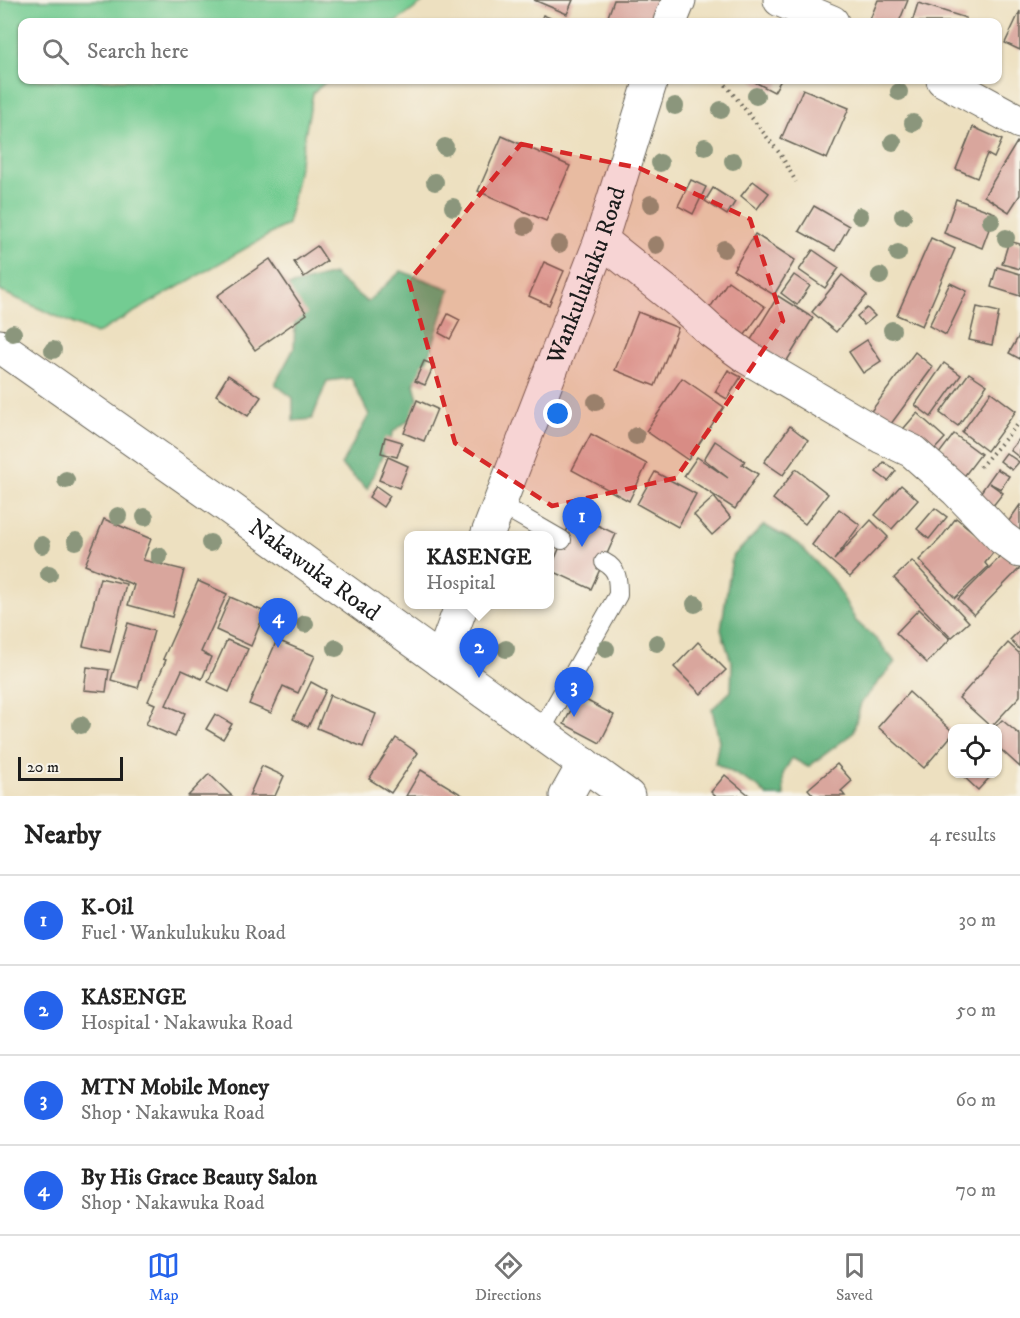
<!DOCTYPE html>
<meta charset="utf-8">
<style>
:root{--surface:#fff;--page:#f6f6f6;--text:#222;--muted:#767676;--line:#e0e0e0;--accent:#2563eb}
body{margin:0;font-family:"IM FELL DW Pica",serif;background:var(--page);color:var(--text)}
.controls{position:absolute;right:18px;bottom:18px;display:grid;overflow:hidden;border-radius:12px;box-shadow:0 2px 4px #0004}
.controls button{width:54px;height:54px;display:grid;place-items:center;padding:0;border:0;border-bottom:2px solid var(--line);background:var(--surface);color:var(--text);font:30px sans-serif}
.scale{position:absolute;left:18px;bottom:15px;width:105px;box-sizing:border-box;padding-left:6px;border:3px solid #1c1c1c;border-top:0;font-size:16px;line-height:21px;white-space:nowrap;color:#1c1c1c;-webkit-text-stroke:4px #f7f3e8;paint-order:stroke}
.you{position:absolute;left:558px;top:414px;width:21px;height:21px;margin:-15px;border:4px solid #fff;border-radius:50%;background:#1a73e8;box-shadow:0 0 0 9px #1a73e833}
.badge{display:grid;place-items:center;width:39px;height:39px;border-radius:50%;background:var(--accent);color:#fff;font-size:20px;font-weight:700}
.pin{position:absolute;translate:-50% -50px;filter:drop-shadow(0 2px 3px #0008)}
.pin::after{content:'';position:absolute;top:32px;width:21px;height:18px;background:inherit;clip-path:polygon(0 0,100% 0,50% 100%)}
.popup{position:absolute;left:404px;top:531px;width:150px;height:78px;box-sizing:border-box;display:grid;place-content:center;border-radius:12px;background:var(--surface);filter:drop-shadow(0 2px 4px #0005);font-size:20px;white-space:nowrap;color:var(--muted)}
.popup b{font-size:22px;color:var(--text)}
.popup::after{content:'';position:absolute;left:50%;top:100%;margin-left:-12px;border:12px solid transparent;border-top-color:var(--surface)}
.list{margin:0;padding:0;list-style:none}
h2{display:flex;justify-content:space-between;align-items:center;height:78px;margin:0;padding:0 24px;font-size:26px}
h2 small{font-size:20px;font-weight:400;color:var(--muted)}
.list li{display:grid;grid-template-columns:39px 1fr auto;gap:18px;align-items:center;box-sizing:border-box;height:90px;padding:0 24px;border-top:2px solid var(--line)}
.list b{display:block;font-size:22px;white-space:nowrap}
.list p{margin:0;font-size:20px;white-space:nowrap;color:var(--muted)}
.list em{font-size:20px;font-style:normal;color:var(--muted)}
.icon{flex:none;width:33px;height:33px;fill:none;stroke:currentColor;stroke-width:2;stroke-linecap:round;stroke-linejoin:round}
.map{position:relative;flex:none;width:1020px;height:796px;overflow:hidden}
.search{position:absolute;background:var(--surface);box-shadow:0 2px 4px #0004;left:18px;right:18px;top:18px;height:66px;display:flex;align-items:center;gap:15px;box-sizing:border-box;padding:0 21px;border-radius:12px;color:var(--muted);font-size:22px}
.sheet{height:438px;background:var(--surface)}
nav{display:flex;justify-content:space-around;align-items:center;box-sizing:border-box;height:84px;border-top:2px solid var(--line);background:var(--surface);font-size:16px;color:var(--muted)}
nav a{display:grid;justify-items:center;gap:3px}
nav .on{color:var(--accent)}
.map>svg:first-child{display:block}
.green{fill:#73cc92;stroke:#487457;stroke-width:1.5}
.forest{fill:#5eb07c;stroke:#3d664c;stroke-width:1.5}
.building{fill:#d9a69d}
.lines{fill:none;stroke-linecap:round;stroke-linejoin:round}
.service-casing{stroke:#656155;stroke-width:20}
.minor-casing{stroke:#656155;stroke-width:35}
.secondary-casing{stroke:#656155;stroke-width:35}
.path{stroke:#656155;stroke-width:4;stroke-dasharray:1.5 4.5;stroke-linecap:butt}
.service{stroke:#fff;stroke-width:18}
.minor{stroke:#fff;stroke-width:33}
.secondary{stroke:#fff;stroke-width:33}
.tree{fill:#8b967c}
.marked{fill:#d62828;fill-opacity:0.2;stroke:#d62828;stroke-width:4.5;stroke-dasharray:12 8;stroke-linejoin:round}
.labels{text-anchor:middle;stroke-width:5;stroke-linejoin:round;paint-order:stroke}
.street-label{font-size:24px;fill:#1c1c1c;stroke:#f7f3e8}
</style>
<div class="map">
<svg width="1020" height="796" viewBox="0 0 1020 796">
<rect width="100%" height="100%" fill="#f7f3e8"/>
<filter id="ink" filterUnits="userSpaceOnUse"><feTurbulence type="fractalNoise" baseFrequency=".0167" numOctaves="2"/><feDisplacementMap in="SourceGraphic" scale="12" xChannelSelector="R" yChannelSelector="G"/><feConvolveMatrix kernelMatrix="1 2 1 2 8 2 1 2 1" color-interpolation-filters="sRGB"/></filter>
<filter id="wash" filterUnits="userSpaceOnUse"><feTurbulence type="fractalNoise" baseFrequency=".008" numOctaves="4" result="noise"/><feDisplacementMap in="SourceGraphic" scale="24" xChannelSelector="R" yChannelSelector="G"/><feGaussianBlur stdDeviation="1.35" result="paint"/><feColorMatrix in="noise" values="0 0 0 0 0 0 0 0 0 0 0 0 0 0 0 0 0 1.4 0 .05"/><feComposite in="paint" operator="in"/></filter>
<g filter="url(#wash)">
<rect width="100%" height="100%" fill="#ede0c0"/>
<polygon class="green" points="0,0 424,0 425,1 396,22 22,22 22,80 328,80 313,93 288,224 96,334 0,291"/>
<g class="forest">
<polygon points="401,271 450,289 431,351 414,384 421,411 394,431 367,489 341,465 369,415 351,378 327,381 312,419 293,421 293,398 275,384 294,348 295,322 288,286 333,274 367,302"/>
<polygon points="764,525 799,544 835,583 856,621 877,640 895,662 861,703 853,733 808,767 792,758 783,774 784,796 767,796 757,786 715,763 719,741 712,709 731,691 732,664 721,630 732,557"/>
</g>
<g id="blocks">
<g class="building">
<polygon points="534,0 573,0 567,14"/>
<polygon points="614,0 667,0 659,22 606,22"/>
<polygon points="878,0 908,0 899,22 869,22"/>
<polygon points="918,3 966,18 965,22 912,22"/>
<polygon points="1020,11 1020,50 1005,43"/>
<polygon points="543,15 560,22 540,22"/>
<polygon points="751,80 781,80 774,92"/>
<polygon points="803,89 849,108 827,159 781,139"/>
<polygon points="973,127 1002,140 994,158 987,154 977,178 956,169"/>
<polygon points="502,136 570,166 546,221 478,191"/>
<polygon points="1017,142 1020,144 1020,195 1009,212 984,196"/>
<polygon points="691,180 706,187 693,214 678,206"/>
<polygon points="753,181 769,193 757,209 741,196"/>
<polygon points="713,188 735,202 727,215 705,201"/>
<polygon points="956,199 995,213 982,248 944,233"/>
<polygon points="814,206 849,226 835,251 799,231"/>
<polygon points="755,234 795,260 774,295 733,270"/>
<polygon points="931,238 955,249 922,326 897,315"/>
<polygon points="1009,241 1020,244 1020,269 1002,264"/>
<polygon points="317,246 327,261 304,277 294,262"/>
<polygon points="813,250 839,268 825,288 799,270"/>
<polygon points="270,259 307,314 255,350 217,296"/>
<polygon points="544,262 564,271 549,305 529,296"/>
<polygon points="997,267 1020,274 1020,296 991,287"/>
<polygon points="794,275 810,286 797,305 781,293"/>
<polygon points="842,275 867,295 836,332 812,312"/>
<polygon points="728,281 765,307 737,346 701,321"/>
<polygon points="950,283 967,291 946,335 929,326"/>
<polygon points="778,296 813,318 780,372 744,351"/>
<polygon points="977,307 999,312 992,345 969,340"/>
<polygon points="867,308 875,316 864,325 857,316"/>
<polygon points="638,312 678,328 655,386 615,370"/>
<polygon points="448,314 460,320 450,339 439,333"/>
<polygon points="1020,334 1020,359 1009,353"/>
<polygon points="867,340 881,361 863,373 849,352"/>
<polygon points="915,352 933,367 882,436 863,422"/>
<polygon points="424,361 434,365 425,385 415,381"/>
<polygon points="944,363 961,375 931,417 915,405"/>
<polygon points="728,370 741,377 727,399 715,392"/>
<polygon points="969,373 987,385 958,426 940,413"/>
<polygon points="228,375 261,397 248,416 216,395"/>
<polygon points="682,378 724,407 688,460 646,431"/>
<polygon points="991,392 1016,411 987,451 962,432"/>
<polygon points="417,400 437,409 424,441 404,433"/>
<polygon points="917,413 945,438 925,460 898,435"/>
<polygon points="790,426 808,440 783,475 764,462"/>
<polygon points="591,434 647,464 629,501 572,470"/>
<polygon points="954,434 981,454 962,479 935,459"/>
<polygon points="385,437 402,442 397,457 381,453"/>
<polygon points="1020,438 1020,458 1010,450"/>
<polygon points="715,441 745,461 742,464 758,474 735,509 684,476 697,457 728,478 704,459"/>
<polygon points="1006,453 1019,462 1012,470 1000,461"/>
<polygon points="388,457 408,466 399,488 379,480"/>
<polygon points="884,462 896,471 888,481 876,472"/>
<polygon points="796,469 828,494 805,524 773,499"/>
<polygon points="997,469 1009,476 1001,489 989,483 1003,493 985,516 971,506"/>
<polygon points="655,472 696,494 678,527 637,504"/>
<polygon points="901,485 918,500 892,529 875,515"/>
<polygon points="376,486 390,496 383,507 369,497"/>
<polygon points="714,497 731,518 712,535 694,515"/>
<polygon points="1020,505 1020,549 999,535"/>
<polygon points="935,508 947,517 929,539 917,529"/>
<polygon points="839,509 860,525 834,560 871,520 888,537 850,577 812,545"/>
<polygon points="574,514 616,534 591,589 550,570"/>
<polygon points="956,518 995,550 985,563 988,567 955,598 919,560 940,539"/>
<polygon points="104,519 151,539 143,560 184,570 172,617 128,605 134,585 85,565"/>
<polygon points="1004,553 1020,568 974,615 958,599"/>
<polygon points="912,561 969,622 951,638 894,578"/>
<polygon points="100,578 126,584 110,652 83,646"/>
<polygon points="198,581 227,594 201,652 211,657 202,679 182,670 166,705 185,713 175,737 146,724 155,704 148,701 166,660 163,659"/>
<polygon points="230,597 265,612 251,646 216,630"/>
<polygon points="919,609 950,639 927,663 896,633"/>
<polygon points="128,623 154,631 138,688 111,680"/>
<polygon points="1020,630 1020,650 1010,640"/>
<polygon points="227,640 248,649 229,692 208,682"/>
<polygon points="277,640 315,656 298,693 283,686 271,713 249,704"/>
<polygon points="698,642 726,670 701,694 674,667"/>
<polygon points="1008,643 1020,654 1020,696 991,727 959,698"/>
<polygon points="87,667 109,670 106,692 84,690"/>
<polygon points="311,682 326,690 308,727 293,719"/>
<polygon points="909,692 952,731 952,735 924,768 878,727"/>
<polygon points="330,695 376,714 363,747 317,728"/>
<polygon points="578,696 614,715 600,743 564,724"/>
<polygon points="215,714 232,724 223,739 206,729"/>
<polygon points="1002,720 1020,735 1020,767 998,747 998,728 994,728"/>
<polygon points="396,738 418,753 391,793 369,779"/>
<polygon points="837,764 852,781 841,791 845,796 814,796 808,789"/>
<polygon points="262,766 284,776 275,796 249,796"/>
<polygon points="421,770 464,796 406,796"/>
<polygon points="209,774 232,796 188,796"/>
<polygon points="961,774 988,774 991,776 978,790"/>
<polygon points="725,775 750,796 715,796 711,792"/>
</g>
</g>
</g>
<g filter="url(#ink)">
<use href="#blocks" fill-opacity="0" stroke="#656155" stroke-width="1.5"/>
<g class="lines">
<g class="service-casing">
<g id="service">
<polyline points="498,503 562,540"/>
<path d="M540 732 618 595C618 580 618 569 604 562"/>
</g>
</g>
<g class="minor-casing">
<g id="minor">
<polyline points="780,0 832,22"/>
<polyline points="943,80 1020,122"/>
<polyline points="601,240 679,302 711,331 748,358 882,437 912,451 957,491 1002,538 1020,551"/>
<polyline points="566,796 584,764"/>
</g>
</g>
<g class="secondary-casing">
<g id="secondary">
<polyline points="670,22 679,0"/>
<path id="s1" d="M0 346 227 506 628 796"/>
<path id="s2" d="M487 536 601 240 651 80"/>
<polyline points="441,661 462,604"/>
</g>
</g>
<g class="path">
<polyline points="722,80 781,155 796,182"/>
<polyline points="980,467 1020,422"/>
</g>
<use href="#service" class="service"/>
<use href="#minor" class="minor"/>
<use href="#secondary" class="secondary"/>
</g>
<g class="tree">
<circle cx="899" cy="92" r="9"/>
<circle cx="756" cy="96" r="9"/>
<circle cx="675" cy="106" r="9"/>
<circle cx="721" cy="110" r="9"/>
<circle cx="913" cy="123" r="9"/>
<circle cx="893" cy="142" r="9"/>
<circle cx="445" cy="147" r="9"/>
<circle cx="705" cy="147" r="9"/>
<circle cx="733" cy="161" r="9"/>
<circle cx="660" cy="163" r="9"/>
<circle cx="435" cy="182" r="9"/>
<circle cx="651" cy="204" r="9"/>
<circle cx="453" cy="207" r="9"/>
<circle cx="860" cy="216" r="9"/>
<circle cx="903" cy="216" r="9"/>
<circle cx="991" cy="221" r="9"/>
<circle cx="525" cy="226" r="9"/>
<circle cx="1006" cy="238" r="9"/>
<circle cx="559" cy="244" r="9"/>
<circle cx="656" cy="245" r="9"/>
<circle cx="724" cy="249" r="9"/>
<circle cx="898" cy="253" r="9"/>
<circle cx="880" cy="276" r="9"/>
<circle cx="892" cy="330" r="9"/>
<circle cx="13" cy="333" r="9"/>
<circle cx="53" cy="350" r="9"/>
<circle cx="596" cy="402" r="9"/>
<circle cx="636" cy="436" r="9"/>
<circle cx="66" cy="480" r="9"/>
<circle cx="118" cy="516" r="9"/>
<circle cx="145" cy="517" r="9"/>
<circle cx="76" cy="541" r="9"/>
<circle cx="210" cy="543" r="9"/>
<circle cx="42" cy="545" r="9"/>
<circle cx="159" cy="556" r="9"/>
<circle cx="49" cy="574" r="9"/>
<circle cx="695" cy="604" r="9"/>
<circle cx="305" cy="624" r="9"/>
<circle cx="657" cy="643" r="9"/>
<circle cx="336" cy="648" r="9"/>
<circle cx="506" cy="649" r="9"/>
<circle cx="606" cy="649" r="9"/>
<circle cx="81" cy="725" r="9"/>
</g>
</g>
<path class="marked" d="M521 144 639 168 750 219 783 321 676 478 552 506 455 443 409 281Z"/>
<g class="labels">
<g class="street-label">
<text dy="8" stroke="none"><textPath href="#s2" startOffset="279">Wankulukuku Road</textPath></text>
<text dy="8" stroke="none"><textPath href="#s1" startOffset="386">Nakawuka Road</textPath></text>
</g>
</g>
</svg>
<div class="controls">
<button><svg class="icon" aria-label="locate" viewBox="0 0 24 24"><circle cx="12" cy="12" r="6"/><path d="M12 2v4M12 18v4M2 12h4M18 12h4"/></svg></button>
</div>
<div class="scale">20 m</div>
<div class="you"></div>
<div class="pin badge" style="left:582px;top:547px">1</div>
<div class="pin badge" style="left:479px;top:678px">2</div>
<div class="popup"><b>KASENGE</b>Hospital</div>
<div class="pin badge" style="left:574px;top:717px">3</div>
<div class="pin badge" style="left:278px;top:648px">4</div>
<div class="search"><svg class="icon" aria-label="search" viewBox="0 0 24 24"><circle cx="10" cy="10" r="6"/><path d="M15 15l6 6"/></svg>Search here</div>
</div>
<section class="sheet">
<h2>Nearby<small>4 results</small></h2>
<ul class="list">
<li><span class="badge">1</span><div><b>K-Oil</b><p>Fuel · Wankulukuku Road</p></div><em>30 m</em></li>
<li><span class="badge">2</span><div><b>KASENGE</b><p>Hospital · Nakawuka Road</p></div><em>50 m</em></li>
<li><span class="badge">3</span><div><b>MTN Mobile Money</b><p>Shop · Nakawuka Road</p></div><em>60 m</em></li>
<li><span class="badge">4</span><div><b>By His Grace Beauty Salon</b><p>Shop · Nakawuka Road</p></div><em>70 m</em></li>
</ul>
</section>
<nav>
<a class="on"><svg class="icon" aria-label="map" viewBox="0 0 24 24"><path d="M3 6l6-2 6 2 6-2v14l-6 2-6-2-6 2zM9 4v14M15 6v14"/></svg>Map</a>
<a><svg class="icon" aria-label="directions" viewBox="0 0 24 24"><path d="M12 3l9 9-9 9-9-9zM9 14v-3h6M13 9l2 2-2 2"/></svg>Directions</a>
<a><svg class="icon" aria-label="saved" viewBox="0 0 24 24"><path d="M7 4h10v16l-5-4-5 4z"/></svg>Saved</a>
</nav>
